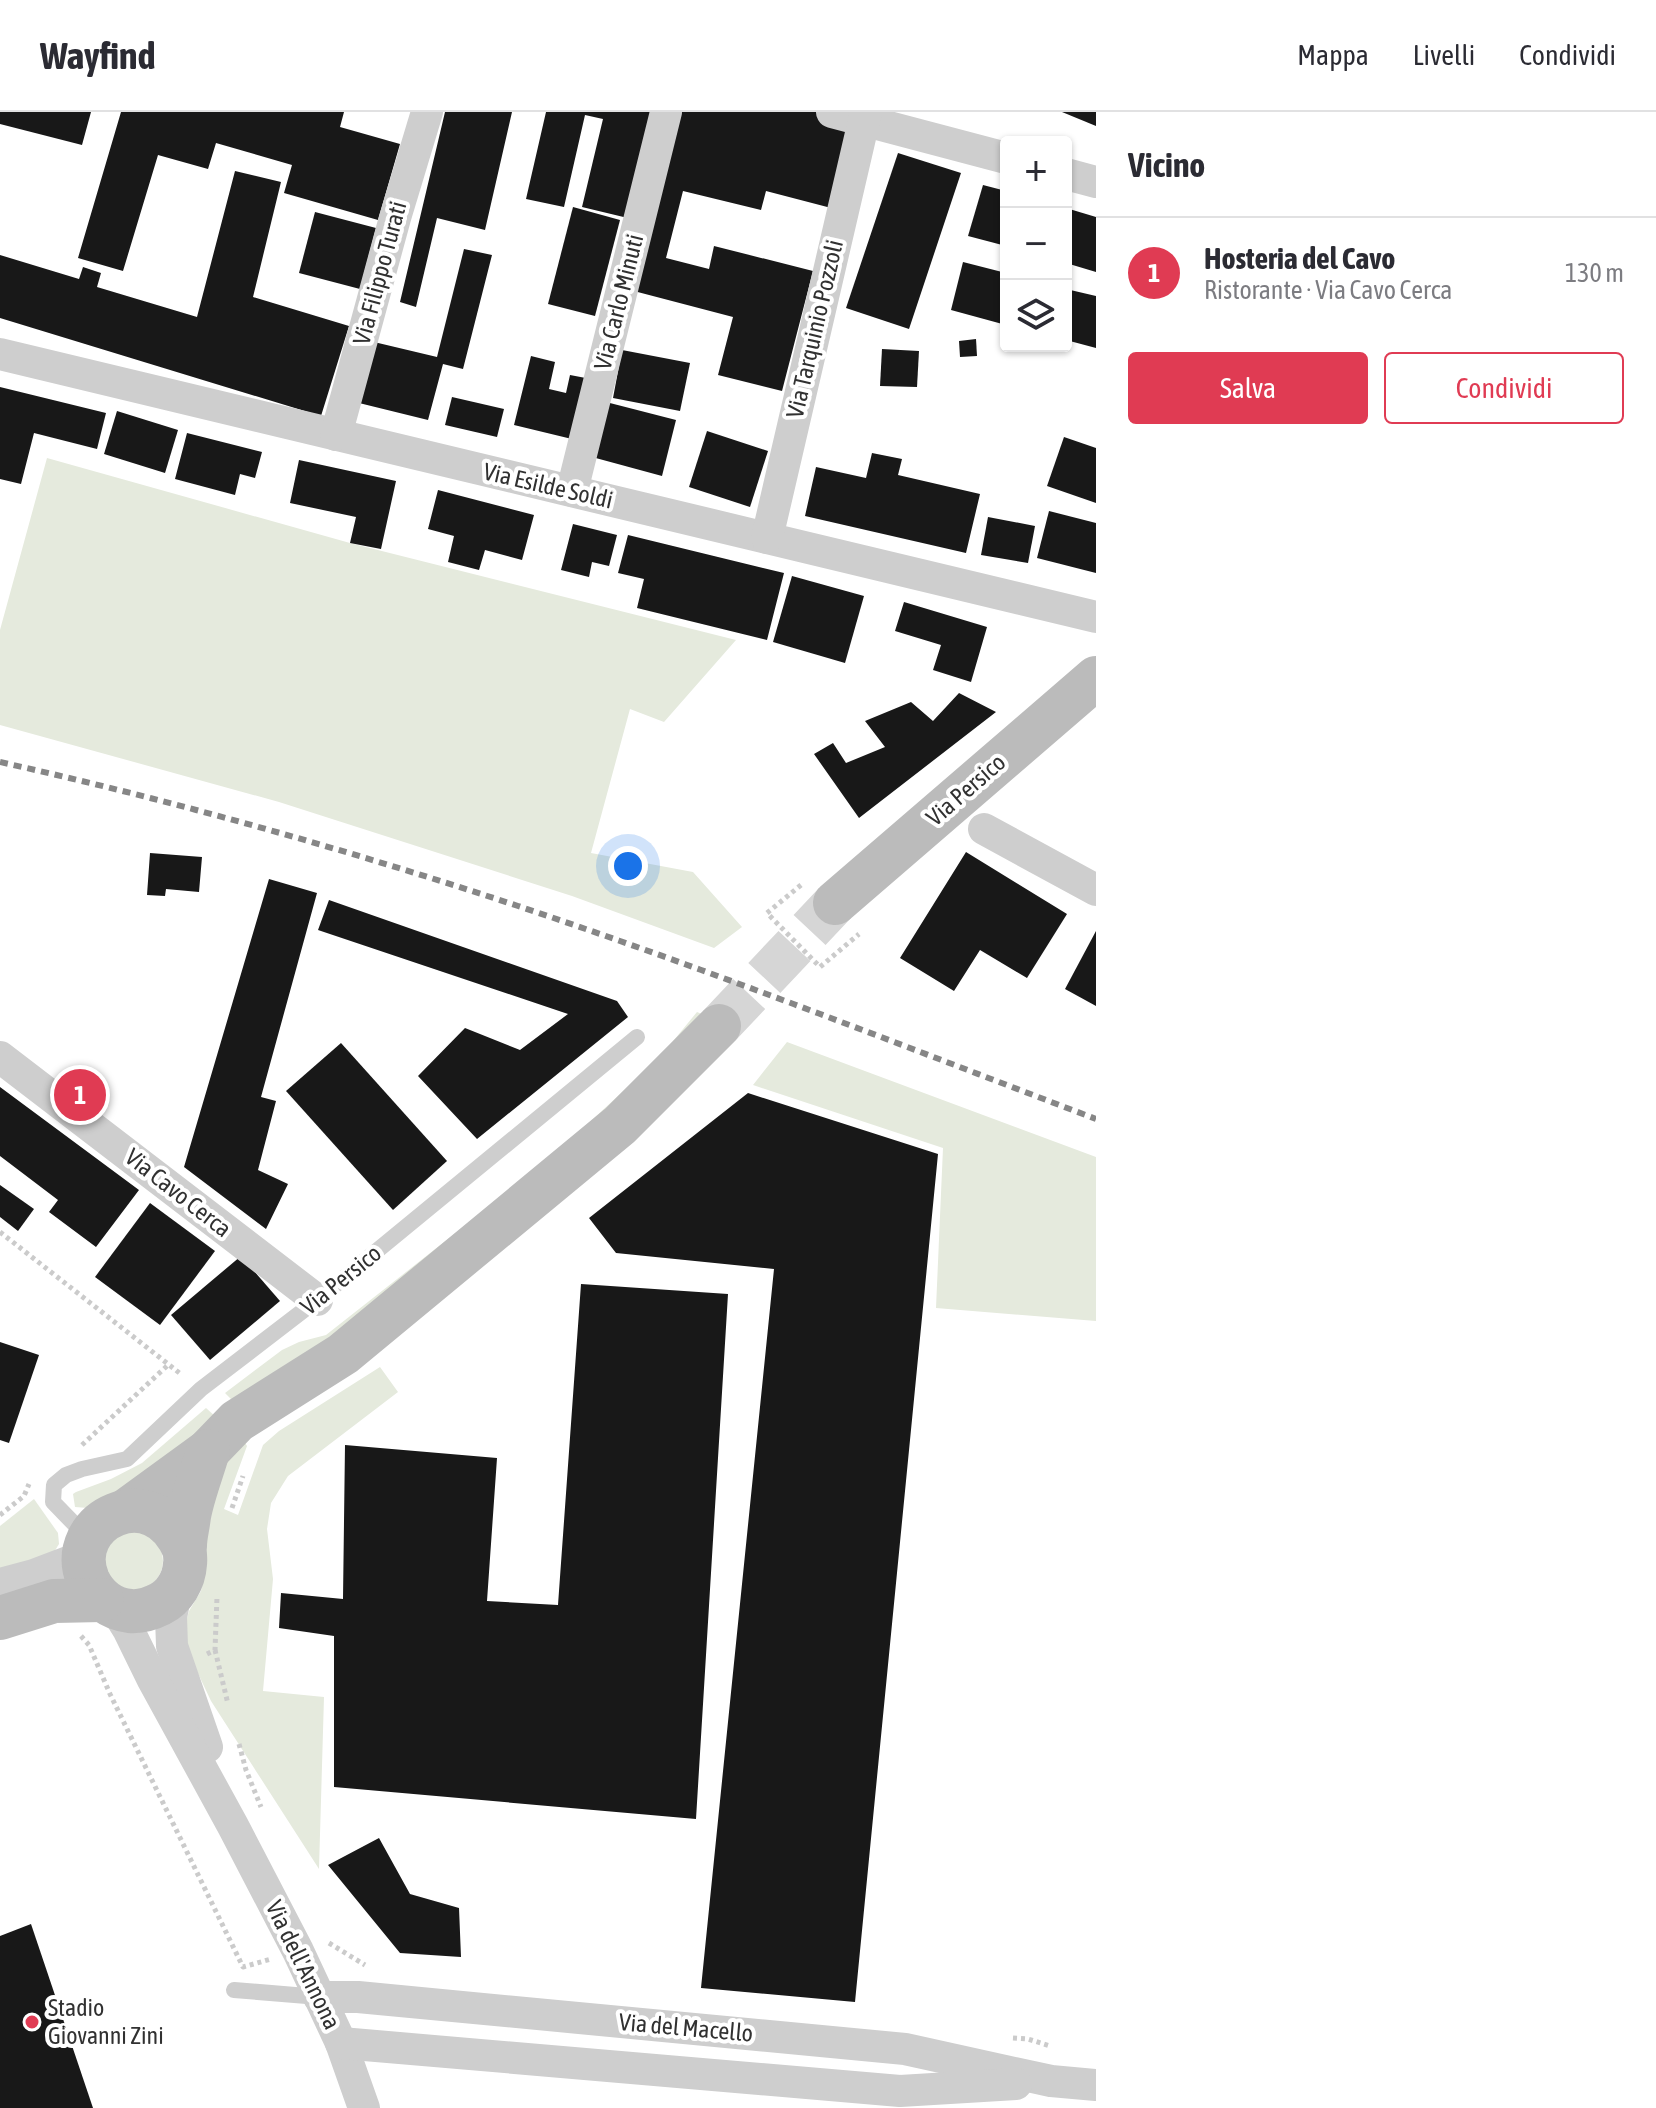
<!DOCTYPE html>
<html lang="it">
<meta charset="utf-8">
<style>
:root{--surface:#fff;--page:#f7f7f7;--text:#2b2b33;--muted:#7c7c81;--line:#e1e1e2;--accent:#e03b53}
body{margin:0;font-family:"Asap Condensed",sans-serif;background:var(--page);color:var(--text)}
.controls{position:absolute;right:24px;top:24px;display:grid;overflow:hidden;border-radius:8px;box-shadow:0 2px 6px #0004}
.controls button{width:72px;height:72px;display:grid;place-items:center;padding:0;border:0;border-bottom:2px solid var(--line);background:var(--surface);color:var(--text);font:40px sans-serif}
.you{position:absolute;left:628px;top:754px;width:28px;height:28px;margin:-20px;border:6px solid #fff;border-radius:50%;background:#1a73e8;box-shadow:0 0 0 12px #1a73e833}
.badge{display:grid;place-items:center;width:52px;height:52px;border-radius:50%;background:var(--accent);color:#fff;font-size:26px;font-weight:700}
.pin{position:absolute;translate:-50% -50%;border:4px solid #fff;box-shadow:0 2px 8px #0006}
.list{margin:0;padding:0;list-style:none}
h2{display:flex;justify-content:space-between;align-items:center;height:104px;margin:0;padding:0 32px;font-size:34px}
h2 small{font-size:26px;font-weight:400;color:var(--muted)}
.list li{display:grid;grid-template-columns:52px 1fr auto;gap:24px;align-items:center;box-sizing:border-box;height:112px;padding:0 32px;border-top:2px solid var(--line)}
.list b{display:block;font-size:30px;white-space:nowrap}
.list p{margin:0;font-size:26px;white-space:nowrap;color:var(--muted)}
.list em{font-size:26px;font-style:normal;color:var(--muted)}
.actions{display:flex;gap:16px;padding:24px 32px}
.actions a{flex:1;padding:18px 0;border:2px solid var(--accent);border-radius:8px;text-align:center;font-size:28px;color:var(--accent)}
.actions .main{background:var(--accent);color:#fff}
.icon{flex:none;width:44px;height:44px;fill:none;stroke:currentColor;stroke-width:2;stroke-linecap:round;stroke-linejoin:round}
.map{position:relative;flex:none;width:1096px;height:1996px;overflow:hidden}
header{display:flex;align-items:center;gap:48px;box-sizing:border-box;height:112px;padding:0 40px;background:var(--surface);border-bottom:2px solid var(--line)}
header strong{font-size:38px}
nav{display:flex;gap:44px;margin-inline-start:auto;font-size:28px}
main{display:flex}
aside{flex:1;background:var(--surface)}
.map>svg:first-child{display:block}
.green{fill:#e5eadd}
.building{fill:#181818}
.lines{fill:none;stroke-linecap:round;stroke-linejoin:round}
.secondary-tunnel{stroke:#d6d6d6;stroke-width:44;stroke-dasharray:44 22;stroke-linecap:butt}
.path{stroke:#cbcbcb;stroke-width:5;stroke-dasharray:4 4;stroke-linecap:butt}
.lane{stroke:#cecece;stroke-width:16}
.street{stroke:#cecece;stroke-width:32}
.secondary{stroke:#bbb;stroke-width:44}
.rail{stroke:#868686;stroke-width:6;stroke-dasharray:8 6;stroke-linecap:butt}
.poi-dot{fill:#e03b53;stroke:#fff;stroke-width:3}
.labels{text-anchor:middle;stroke-width:8;stroke-linejoin:round;paint-order:stroke}
.street-label{font-size:24px;fill:#313131;stroke:#fff}
.poi-label{font-size:24px;fill:#313131;stroke:#fff;text-anchor:start}
</style>
<header>
<strong>Wayfind</strong>
<nav><a>Mappa</a><a>Livelli</a><a>Condividi</a></nav>
</header>
<main>
<div class="map">
<svg width="1096" height="1996" viewBox="0 0 1096 1996">
<rect width="100%" height="100%" fill="#fff"/>
<g class="green">
<polygon points="47,346 350,431 736,528 664,610 630,597 591,741 693,760 742,815 714,836 572,784 279,690 0,613 0,518"/>
<polygon points="697,900 709,905 625,995 329,1231 234,1290 225,1281 282,1238 299,1230 326,1223 552,1045 660,945"/>
<polygon points="787,930 1096,1045 1096,1209 936,1196 943,1036 753,973"/>
<polygon points="380,1255 398,1280 288,1364 271,1391 267,1417 273,1467 263,1579 324,1585 319,1757 211,1589 187,1538 184,1517 189,1499 201,1479 204,1461 203,1411 220,1356 244,1329 247,1334 224,1397 238,1403 263,1333 279,1319"/>
<polygon points="206,1296 217,1306 159,1361 88,1396 75,1395 73,1382 76,1380 111,1367 142,1351"/>
<polygon points="34,1387 58,1421 59,1432 51,1445 0,1461 0,1414"/>
<circle cx="134" cy="1449" r="29"/>
</g>
<g class="building">
<polygon points="0,0 91,0 82,33 0,12"/>
<polygon points="121,0 344,0 340,15 400,32 378,108 284,81 292,53 216,31 208,57 158,43 123,159 78,146"/>
<polygon points="445,0 512,0 485,118 437,106 416,195 400,190"/>
<polygon points="546,0 661,0 636,108 582,95 603,7 585,3 564,95 526,87"/>
<polygon points="676,0 818,0 858,10 835,97 766,79 761,98 683,79 666,146 709,157 714,134 813,159 782,279 718,263 733,205 630,178"/>
<polygon points="1062,0 1096,0 1096,14"/>
<polygon points="898,41 961,61 909,217 846,196"/>
<polygon points="235,59 281,70 253,185 349,214 321,304 0,206 0,143 79,167 83,155 101,161 97,175 197,205"/>
<polygon points="983,73 1006,79 1006,134 968,124"/>
<polygon points="573,95 620,108 595,204 548,192"/>
<polygon points="1066,96 1096,105 1096,160 1066,151"/>
<polygon points="315,100 376,116 360,177 299,161"/>
<polygon points="464,137 492,143 463,257 443,252 428,308 359,291 374,230 437,245"/>
<polygon points="963,150 1006,161 1006,213 951,198"/>
<polygon points="1066,177 1096,184 1096,236 1066,228"/>
<polygon points="976,227 977,244 960,245 959,229"/>
<polygon points="882,237 919,239 917,275 880,274"/>
<polygon points="622,238 690,251 680,299 613,286"/>
<polygon points="531,244 555,250 549,277 566,281 570,263 591,267 576,328 514,313"/>
<polygon points="0,275 106,301 97,337 34,321 21,372 0,367"/>
<polygon points="452,285 504,297 497,325 445,313"/>
<polygon points="606,290 676,308 662,364 592,345"/>
<polygon points="117,299 178,318 165,361 104,342"/>
<polygon points="707,319 768,339 750,395 689,375"/>
<polygon points="187,321 262,340 255,366 240,362 235,383 175,367"/>
<polygon points="1064,325 1096,336 1096,391 1047,374"/>
<polygon points="872,341 902,347 898,363 980,382 966,441 805,404 816,355 866,366"/>
<polygon points="299,348 396,369 381,437 350,431 356,405 290,391"/>
<polygon points="438,378 534,403 522,448 485,438 479,458 448,450 454,424 428,417"/>
<polygon points="1049,399 1096,411 1096,461 1037,446"/>
<polygon points="988,405 1035,414 1028,451 981,443"/>
<polygon points="573,412 617,423 609,454 592,450 589,465 561,458"/>
<polygon points="628,423 784,461 767,528 637,496 644,467 618,461"/>
<polygon points="792,464 864,484 845,551 773,530"/>
<polygon points="904,490 987,515 971,570 933,558 941,533 895,519"/>
<polygon points="959,581 996,600 859,706 814,642 833,631 846,651 885,635 865,609 911,590 933,609"/>
<polygon points="966,740 1067,802 1027,866 980,838 954,879 900,846"/>
<polygon points="150,741 202,745 199,780 166,777 165,784 147,783"/>
<polygon points="269,767 317,781 261,985 276,989 258,1058 288,1072 266,1117 184,1055"/>
<polygon points="329,788 617,889 628,905 477,1027 418,964 465,916 520,938 568,902 318,818"/>
<polygon points="1096,819 1096,894 1065,877"/>
<polygon points="341,931 447,1049 393,1098 286,979"/>
<polygon points="0,975 139,1078 96,1135 49,1100 58,1088 0,1044"/>
<polygon points="748,981 938,1042 855,1890 701,1876 774,1157 616,1141 589,1106"/>
<polygon points="0,1073 34,1097 18,1119 0,1105"/>
<polygon points="150,1091 215,1139 160,1213 95,1165"/>
<polygon points="241,1144 280,1189 210,1248 171,1203"/>
<polygon points="581,1172 728,1182 696,1707 334,1675 334,1524 279,1516 281,1481 343,1487 345,1333 497,1346 487,1489 558,1493"/>
<polygon points="0,1230 39,1243 9,1331 0,1328"/>
<polygon points="379,1726 410,1782 459,1796 461,1845 400,1841 328,1753"/>
<polygon points="31,1812 93,1996 0,1996 0,1824"/>
</g>
<g class="lines">
<polyline class="secondary-tunnel" points="719,914 835,791"/>
<g class="path">
<polyline points="801,773 767,801 820,855 859,822"/>
<polyline points="0,1120 182,1263"/>
<polyline points="82,1333 168,1253"/>
<polyline points="232,1396 243,1364"/>
<polyline points="0,1403 24,1384 29,1372"/>
<polyline points="81,1524 89,1533 110,1582 243,1855 271,1847"/>
<polyline points="215,1538 228,1592"/>
<polyline points="207,1542 215,1538 217,1485"/>
<polyline points="239,1632 246,1658 261,1695"/>
<polyline points="329,1831 365,1853"/>
<polyline points="1013,1926 1028,1927 1050,1934"/>
</g>
<g class="lane">
<polyline points="86,1424 53,1390 54,1373 66,1363 82,1357 127,1347 201,1277 317,1188 637,925"/>
<polyline points="234,1878 319,1885"/>
</g>
<g class="street">
<polyline points="832,0 1006,46"/>
<polyline points="1066,62 1096,70"/>
<polyline points="0,242 1096,505"/>
<polyline points="336,323 395,106 427,0"/>
<polyline points="572,379 666,0"/>
<polyline points="767,426 866,0"/>
<polyline points="984,717 1096,778"/>
<polyline points="0,945 317,1188"/>
<polyline points="0,1472 34,1463 84,1444"/>
<polyline points="177,1477 171,1505 172,1534 207,1635"/>
<polyline points="115,1496 128,1517 152,1566 233,1714 298,1839 341,1931 364,1996"/>
<polyline points="319,1885 358,1885 905,1937 1051,1969 1096,1973"/>
<polyline points="341,1931 900,1979 1016,1972"/>
</g>
<g class="secondary">
<polyline points="835,791 1096,566"/>
<polyline points="127,1398 208,1339 237,1309 343,1242 620,1013 719,914"/>
<path d="M184 1437C154 1364 63 1408 88 1468 96 1485 111 1497 130 1499 141 1500 150 1497 160 1492 174 1485 184 1469 185 1452 186 1446 184 1440 185 1434 185 1424 188 1414 189 1404 193 1382 202 1360 208 1339"/>
<polyline points="0,1506 54,1489 102,1488"/>
</g>
<path class="rail" d="M0 650C175 689 348 738 518 794 713 859 904 934 1096 1007"/>
</g>
<circle class="poi-dot" cx="32" cy="1910" r="8"/>
<g class="labels">
<g class="street-label">
<text transform="translate(380 161) rotate(-75)" y="8">Via Filippo Turati</text>
<text transform="translate(619 190) rotate(-76)" y="8">Via Carlo Minuti</text>
<text transform="translate(815 217) rotate(-77)" y="8">Via Tarquinio Pozzoli</text>
<text transform="translate(548 374) rotate(13)" y="8">Via Esilde Soldi</text>
<text transform="translate(966 678) rotate(-41)" y="8">Via Persico</text>
<text transform="translate(178 1081) rotate(38)" y="8">Via Cavo Cerca</text>
<text transform="translate(341 1168) rotate(-39)" y="8">Via Persico</text>
<text transform="translate(303 1853) rotate(64)" y="8">Via dell'Annona</text>
<text transform="translate(686 1916) rotate(5)" y="8">Via del Macello</text>
</g>
<g class="poi-label">
<text x="48" y="1904">Stadio<tspan x="48" dy="28">Giovanni Zini</tspan></text>
</g>
</g>
</svg>
<div class="controls">
<button>+</button>
<button>−</button>
<button><svg class="icon" aria-label="layers" viewBox="0 0 24 24"><path d="M12 4l9 5-9 5-9-5zM3 14l9 5 9-5"/></svg></button>
</div>
<div class="you"></div>
<div class="pin badge" style="left:80px;top:983px">1</div>
</div>
<aside>
<h2>Vicino<small></small></h2>
<ul class="list">
<li><span class="badge">1</span><div><b>Hosteria del Cavo</b><p>Ristorante · Via Cavo Cerca</p></div><em>130 m</em></li>
</ul>
<div class="actions"><a class="main">Salva</a><a>Condividi</a></div>
</aside>
</main>
